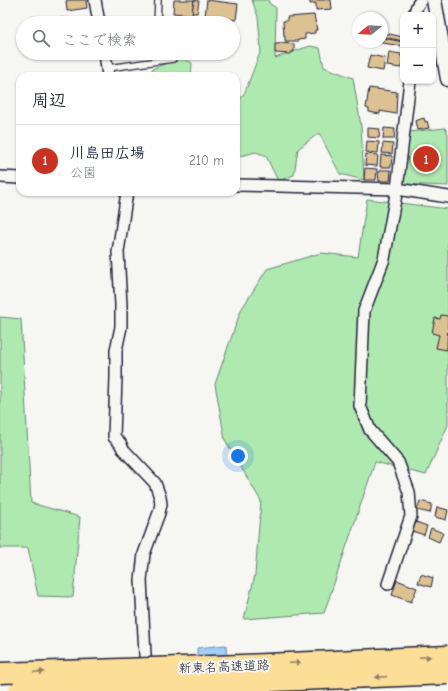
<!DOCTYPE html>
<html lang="ja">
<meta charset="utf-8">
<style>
:root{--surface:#fff;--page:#f6f6f7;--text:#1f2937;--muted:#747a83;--line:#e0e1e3;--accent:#c8321e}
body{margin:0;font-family:"Comic Neue","Klee One",sans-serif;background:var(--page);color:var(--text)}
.controls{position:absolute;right:12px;top:12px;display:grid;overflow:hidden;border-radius:8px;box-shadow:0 1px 3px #0004}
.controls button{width:36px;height:36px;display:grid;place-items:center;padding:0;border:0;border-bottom:1px solid var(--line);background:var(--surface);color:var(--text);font:20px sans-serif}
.compass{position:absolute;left:352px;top:12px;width:36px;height:36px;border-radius:50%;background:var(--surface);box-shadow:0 1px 3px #0004;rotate:252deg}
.you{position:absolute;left:238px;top:456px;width:14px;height:14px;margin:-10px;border:3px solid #fff;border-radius:50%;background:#1a73e8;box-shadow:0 0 0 6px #1a73e833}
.badge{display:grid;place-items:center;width:26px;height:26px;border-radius:50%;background:var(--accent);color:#fff;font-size:13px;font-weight:700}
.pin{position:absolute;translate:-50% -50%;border:2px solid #fff;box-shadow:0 1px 4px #0006}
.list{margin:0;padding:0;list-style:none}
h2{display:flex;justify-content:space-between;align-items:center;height:52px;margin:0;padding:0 16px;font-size:17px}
h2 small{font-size:13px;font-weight:400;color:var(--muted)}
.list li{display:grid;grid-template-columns:26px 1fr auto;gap:12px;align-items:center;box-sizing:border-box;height:72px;padding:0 16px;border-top:1px solid var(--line)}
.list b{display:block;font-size:15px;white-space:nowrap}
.list p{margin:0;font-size:13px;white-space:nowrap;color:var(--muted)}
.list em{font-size:13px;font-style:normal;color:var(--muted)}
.icon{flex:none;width:22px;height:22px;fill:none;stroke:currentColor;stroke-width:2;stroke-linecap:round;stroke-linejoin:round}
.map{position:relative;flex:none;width:448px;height:691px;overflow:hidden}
.search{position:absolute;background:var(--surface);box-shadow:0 1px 3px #0004;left:16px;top:16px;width:224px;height:44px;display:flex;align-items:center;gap:10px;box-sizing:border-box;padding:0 14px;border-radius:22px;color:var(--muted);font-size:15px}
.panel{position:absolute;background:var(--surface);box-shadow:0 1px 3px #0004;left:16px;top:72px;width:224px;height:124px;border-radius:12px}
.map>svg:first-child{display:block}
.green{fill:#aeeaaf;stroke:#688675}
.water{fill:#a0d1fd;stroke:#6e8baf}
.building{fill:#dcc191;stroke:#22223b}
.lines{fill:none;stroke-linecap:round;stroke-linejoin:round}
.service-casing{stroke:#22223b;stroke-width:8}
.minor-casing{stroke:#22223b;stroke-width:14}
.tertiary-casing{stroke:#22223b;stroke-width:17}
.service{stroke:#f6f6f2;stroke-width:5.5}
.minor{stroke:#f6f6f2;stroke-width:11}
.tertiary{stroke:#f6f6f2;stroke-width:14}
.motorway-bridge-casing{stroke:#22223b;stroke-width:23;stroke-linecap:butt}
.motorway-bridge{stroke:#fcde96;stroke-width:20}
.oneway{fill:#8f8068}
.labels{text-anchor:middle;stroke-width:4;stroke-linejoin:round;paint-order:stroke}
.street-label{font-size:13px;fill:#22223b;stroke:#f6f6f2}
</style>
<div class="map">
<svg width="448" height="691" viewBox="0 0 448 691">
<rect width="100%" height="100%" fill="#f6f6f2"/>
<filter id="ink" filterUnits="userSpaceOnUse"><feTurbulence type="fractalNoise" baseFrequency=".025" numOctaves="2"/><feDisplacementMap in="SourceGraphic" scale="8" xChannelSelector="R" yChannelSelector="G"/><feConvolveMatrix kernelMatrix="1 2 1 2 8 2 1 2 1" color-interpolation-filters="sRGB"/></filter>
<g filter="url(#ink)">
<g class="green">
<polygon points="252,0 268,0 270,4 276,8 275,58 310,46 320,48 324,67 353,78 361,126 364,180 340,174 319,133 298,149 294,175 278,181 266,156 256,152 236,157 236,106 245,92 261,50 258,17"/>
<polygon points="182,57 192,63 191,76 153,76 152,69"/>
<polygon points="445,128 448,134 448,186 401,184 409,132"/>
<polygon points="367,199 448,209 448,425 426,475 375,462 324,613 244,619 255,575 261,501 225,440 215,384 241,310 267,269 321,253 358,257"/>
<polygon points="0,317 21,319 31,503 80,517 73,597 38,596 28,548 0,548"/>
</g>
<polygon class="water" points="226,645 228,691 197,672 197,648"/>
<g class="building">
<polygon points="69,0 86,0 87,8 67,11 66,1"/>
<polygon points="174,0 194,0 192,15 173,13"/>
<polygon points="194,0 199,1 197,13 192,13"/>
<polygon points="207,0 238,4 236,20 205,16"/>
<polygon points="310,0 331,0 332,9 316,10 316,3 310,4"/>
<polygon points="314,15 317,30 315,30 315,33 305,34 305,39 298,40 298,41 285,41 285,36 284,36 283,21 287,21 287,17"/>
<polygon points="32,17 86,19 86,23 32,23"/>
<polygon points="385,33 403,37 403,41 384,37"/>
<polygon points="383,38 403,42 403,46 382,43"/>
<polygon points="279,43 294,44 294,52 291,52 291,54 275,53 275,44 279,44"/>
<polygon points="389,52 401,54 401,57 403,57 401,68 387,66"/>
<polygon points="370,55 385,58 383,71 367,68"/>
<polygon points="369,88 397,92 396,114 380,111 380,114 369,112 369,109 366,108"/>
<polygon points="424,118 425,122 427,121 429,128 417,130 415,121"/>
<polygon points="368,128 380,129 379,138 368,137"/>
<polygon points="384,128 395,129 394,139 383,139"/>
<polygon points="367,141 379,142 378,153 366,152"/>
<polygon points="383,143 393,144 392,154 382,153"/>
<polygon points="366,154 378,155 377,166 365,165"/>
<polygon points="381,155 392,156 391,167 380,167"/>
<polygon points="365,168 377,169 376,180 364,180"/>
<polygon points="380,170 391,170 390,181 379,181 378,172 380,172"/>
<polygon points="441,315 448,316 447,350 436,348 439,335 432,333 435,318 440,319"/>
<polygon points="420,501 432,504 430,513 417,510"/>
<polygon points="437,507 448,510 446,520 435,517"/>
<polygon points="416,522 427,526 424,535 412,531"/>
<polygon points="431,528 443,533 439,542 428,537"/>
<polygon points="421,574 433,578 431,587 418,583"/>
<polygon points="397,580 417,588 411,602 392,595"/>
</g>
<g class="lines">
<g class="service-casing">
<g id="service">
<polyline points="157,23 158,0"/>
<polyline points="157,61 157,53"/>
<polyline points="108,68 173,59"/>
</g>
</g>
<g class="minor-casing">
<g id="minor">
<polyline points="95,0 99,23"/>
<polyline points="414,15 417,6 421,0"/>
<polyline points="105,53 108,76"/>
<polyline points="0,177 20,178"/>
<polyline points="236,185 397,189 448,197"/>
<polyline points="127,192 118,252 121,305 121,327 116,350 116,377 114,437 120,443 123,449 155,483 160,497 161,504 159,513 144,554 141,580 146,673"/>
<polyline points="388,584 411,516 409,492 398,462 370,430 360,406 364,311 384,259 397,189 410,81"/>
</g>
</g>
<g class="tertiary-casing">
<polyline id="tertiary" points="434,0 448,79"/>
</g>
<use href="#service" class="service"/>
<use href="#minor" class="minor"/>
<use href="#tertiary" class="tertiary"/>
<g class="motorway-bridge-casing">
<g id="motorway-bridge">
<polyline points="0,673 242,665 448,656"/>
<polyline points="19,691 448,674"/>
</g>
</g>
<use href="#motorway-bridge" class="motorway-bridge"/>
</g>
<defs><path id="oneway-solid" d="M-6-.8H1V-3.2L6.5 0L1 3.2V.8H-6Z"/></defs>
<g class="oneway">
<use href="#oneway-solid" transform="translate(425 657) rotate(-3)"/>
<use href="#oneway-solid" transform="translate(295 663) rotate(-3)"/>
<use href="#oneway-solid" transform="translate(39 672) rotate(-2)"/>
<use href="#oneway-solid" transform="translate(381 677) rotate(178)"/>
</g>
</g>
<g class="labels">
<g class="street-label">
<text transform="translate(224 666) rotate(-2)" y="5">新東名高速道路</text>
</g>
</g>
</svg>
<div class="controls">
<button>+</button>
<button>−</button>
</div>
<svg class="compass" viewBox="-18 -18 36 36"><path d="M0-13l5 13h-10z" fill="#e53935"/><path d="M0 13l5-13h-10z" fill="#747a83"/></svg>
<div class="you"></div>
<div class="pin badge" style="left:426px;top:159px">1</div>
<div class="search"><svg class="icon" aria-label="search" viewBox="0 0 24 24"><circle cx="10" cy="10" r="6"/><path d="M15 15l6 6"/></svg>ここで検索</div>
<section class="panel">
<h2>周辺<small></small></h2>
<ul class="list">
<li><span class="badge">1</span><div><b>川島田広場</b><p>公園</p></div><em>210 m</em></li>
</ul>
</section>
</div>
